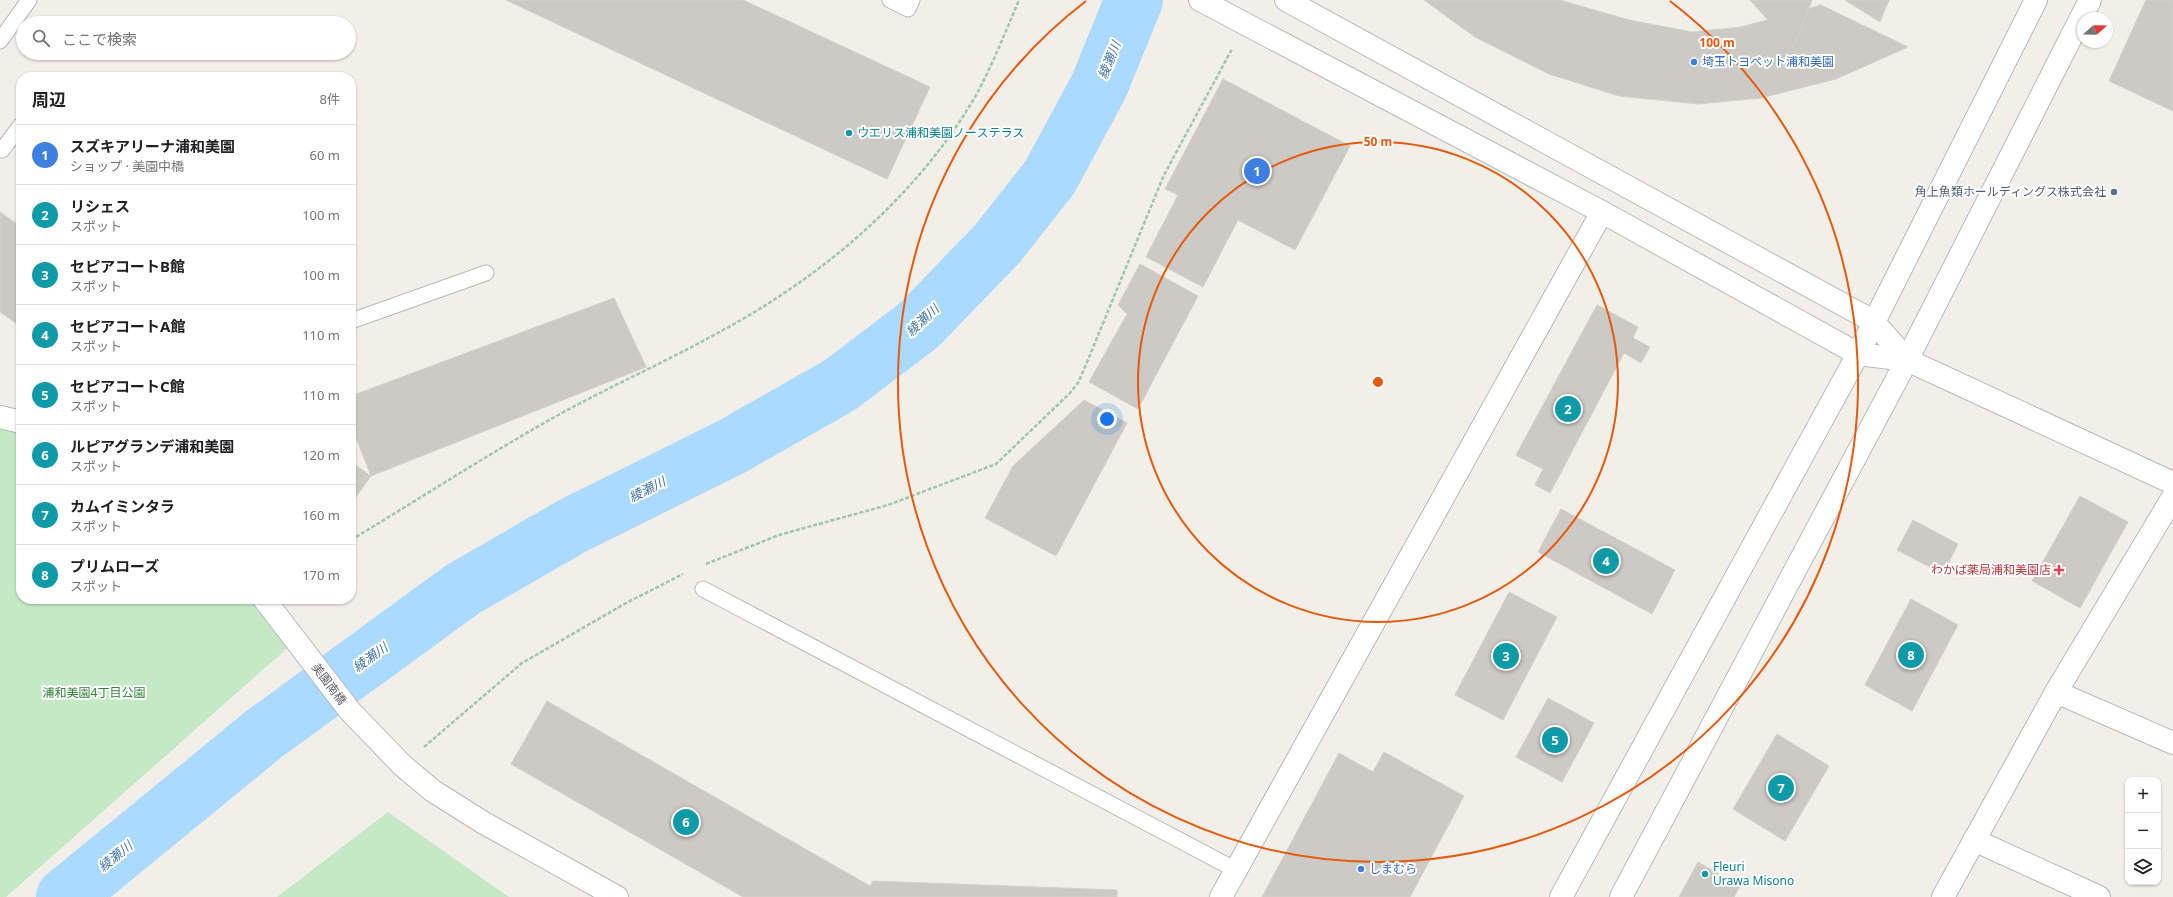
<!DOCTYPE html>
<html lang="ja">
<meta charset="utf-8">
<style>
:root{--surface:#fff;--page:#f6f6f6;--text:#202124;--muted:#757577;--line:#e0e0e0;--accent:#ea4335}
body{margin:0;font-family:"Noto Sans","Noto Sans JP",sans-serif;background:var(--page);color:var(--text)}
.controls{position:absolute;right:12px;bottom:12px;display:grid;overflow:hidden;border-radius:8px;box-shadow:0 1px 3px #0004}
.controls button{width:36px;height:36px;display:grid;place-items:center;padding:0;border:0;border-bottom:1px solid var(--line);background:var(--surface);color:var(--text);font:20px sans-serif}
.compass{position:absolute;left:2077px;top:12px;width:36px;height:36px;border-radius:50%;background:var(--surface);box-shadow:0 1px 3px #0004;rotate:70deg}
.you{position:absolute;left:1107px;top:419px;width:14px;height:14px;margin:-10px;border:3px solid #fff;border-radius:50%;background:#1a73e8;box-shadow:0 0 0 6px #1a73e833}
.badge{display:grid;place-items:center;width:26px;height:26px;border-radius:50%;background:var(--accent);color:#fff;font-size:13px;font-weight:700}
.pin{position:absolute;translate:-50% -50%;border:2px solid #fff;box-shadow:0 1px 4px #0006}
.list{margin:0;padding:0;list-style:none}
h2{display:flex;justify-content:space-between;align-items:center;height:52px;margin:0;padding:0 16px;font-size:17px}
h2 small{font-size:13px;font-weight:400;color:var(--muted)}
.list li{display:grid;grid-template-columns:26px 1fr auto;gap:12px;align-items:center;box-sizing:border-box;height:60px;padding:0 16px;border-top:1px solid var(--line)}
.list b{display:block;font-size:15px;white-space:nowrap}
.list p{margin:0;font-size:13px;white-space:nowrap;color:var(--muted)}
.list em{font-size:13px;font-style:normal;color:var(--muted)}
.icon{flex:none;width:22px;height:22px;fill:none;stroke:currentColor;stroke-width:2;stroke-linecap:round;stroke-linejoin:round}
.map{position:relative;flex:none;width:2173px;height:897px;overflow:hidden}
.search{position:absolute;background:var(--surface);box-shadow:0 1px 3px #0004;left:16px;top:16px;width:340px;height:44px;display:flex;align-items:center;gap:10px;box-sizing:border-box;padding:0 14px;border-radius:22px;color:var(--muted);font-size:15px}
.panel{position:absolute;background:var(--surface);box-shadow:0 1px 3px #0004;left:16px;top:72px;width:340px;height:532px;border-radius:16px}
.map>svg:first-child{display:block}
.park{fill:#c5e8c5}
.lines{fill:none;stroke-linecap:round;stroke-linejoin:round}
.river{stroke:#aadaff;stroke-width:58}
.building{fill:#cccac5;stroke:#d6d1c6}
.lane-casing{stroke:#b5b8bc;stroke-width:17}
.street-casing{stroke:#b5b8bc;stroke-width:24}
.secondary-casing{stroke:#b6babf;stroke-width:24}
.path{stroke:#9cc7a9;stroke-width:2.5;stroke-dasharray:4 2;stroke-linecap:butt}
.lane{stroke:#fff;stroke-width:15}
.street{stroke:#fff;stroke-width:22}
.secondary{stroke:#fff;stroke-width:22}
.ring{fill:none;stroke:#e8590c;stroke-width:2}
.shop-dot{fill:#3f7fe0;stroke:#fff;stroke-width:1.5}
.culture-dot{fill:#0f9aa8;stroke:#fff;stroke-width:1.5}
.service-dot{fill:#5c6f8a;stroke:#fff;stroke-width:1.5}
.health-dot{fill:#e0444e;stroke:#fff;stroke-width:1.5}
.labels{text-anchor:middle;stroke-width:4;stroke-linejoin:round;paint-order:stroke}
.shop-label{font-size:12px;fill:#366cbe;stroke:#fff;text-anchor:start}
.culture-label{font-size:12px;fill:#0d838f;stroke:#fff;text-anchor:start}
.service-label{font-size:12px;fill:#4e5e75;stroke:#fff;text-anchor:end}
.health-label{font-size:12px;fill:#be3a42;stroke:#fff;text-anchor:end}
.street-label{font-size:12px;fill:#5f6368;stroke:#fff}
.park-label{font-size:12px;fill:#348238;stroke:#fff}
.water-label{font-size:13px;font-style:italic;fill:#4174aa;stroke:#fff}
.centre{fill:#e8590c;stroke:#fff;stroke-width:2}
.ring-label{font-size:12px;text-anchor:middle;font-weight:bold;fill:#e8590c;stroke:#fff;stroke-width:4;stroke-linejoin:round;paint-order:stroke}
</style>
<div class="map">
<svg width="2173" height="897" viewBox="0 0 2173 897">
<rect width="100%" height="100%" fill="#f1efe8"/>
<g class="park">
<polygon points="0,426 21,430 21,599 255,599 292,644 6,897 0,897"/>
<polygon points="388,812 509,897 277,897"/>
</g>
<g class="lines">
<polyline class="river" points="65,897 264,734 463,589 574,525 731,447 840,385 919,325 998,243 1050,177 1099,86 1134,0"/>
</g>
<g class="building">
<polygon points="506,0 743,0 930,87 887,179"/>
<polygon points="1424,0 1560,0 1629,20 1692,32 1741,27 1821,5 1908,47 1836,79 1761,98 1698,104 1619,96 1549,74 1475,37"/>
<polygon points="1750,0 1812,0 1793,48"/>
<polygon points="1845,0 1889,0 1880,22"/>
<polygon points="2146,0 2173,0 2173,111 2109,81"/>
<polygon points="1223,79 1350,146 1295,250 1238,220 1203,287 1146,257 1178,195 1165,189"/>
<polygon points="0,212 21,227 21,327 0,312"/>
<polygon points="1140,264 1198,296 1138,409 1089,382 1127,314 1118,305"/>
<polygon points="614,298 646,367 371,476 351,425 351,396"/>
<polygon points="1597,305 1638,327 1633,338 1650,347 1641,363 1624,353 1550,493 1535,485 1543,469 1516,455"/>
<polygon points="1084,400 1127,423 1056,556 985,518 1013,466"/>
<polygon points="351,462 371,476 351,504"/>
<polygon points="2080,496 2128,522 2080,608 2032,581"/>
<polygon points="1561,509 1675,570 1652,614 1538,552"/>
<polygon points="1913,520 1958,544 1943,574 1897,550"/>
<polygon points="1509,592 1557,617 1503,720 1455,695"/>
<polygon points="1911,599 1958,625 1912,711 1865,685"/>
<polygon points="1548,698 1594,723 1562,782 1516,757"/>
<polygon points="547,701 870,886 873,881 1117,890 1117,897 743,897 511,764"/>
<polygon points="1777,734 1829,766 1785,841 1733,809"/>
<polygon points="1384,752 1464,796 1410,897 1262,897 1339,753 1373,772"/>
<polygon points="1698,862 1740,886 1734,897 1679,897"/>
</g>
<g class="lines">
<g class="lane-casing">
<g id="lane">
<polyline points="890,0 908,9 912,0"/>
<polyline points="0,41 29,0"/>
<polyline points="2,150 21,125"/>
<polyline points="351,321 486,273"/>
<polyline points="703,589 1236,870"/>
</g>
</g>
<g class="street-casing">
<g id="street">
<polyline points="0,417 21,422"/>
<polyline points="264,599 350,711 402,765 433,791 484,823 617,897"/>
<polyline points="2056,692 2173,743"/>
<polyline points="1974,840 2099,897"/>
<polyline points="1221,897 1602,212"/>
<polyline points="1943,897 2056,692 2173,497"/>
</g>
</g>
<g class="secondary-casing">
<g id="secondary">
<polyline points="1200,0 1602,212 1858,354 1907,360 2173,483"/>
<polyline points="1286,0 1873,321 1907,360"/>
<polyline points="1561,897 1858,354 2036,0"/>
<polyline points="1621,897 1907,360 2090,0"/>
</g>
</g>
<g class="path">
<path d="M351 540C424 496 496 449 571 408 622 381 675 357 725 329 825 274 916 197 975 97 992 66 1005 33 1019 0"/>
<polyline points="706,564 779,535 888,505 996,464 1069,394 1078,383 1085,367 1164,175 1232,49"/>
<polyline points="424,747 522,663 628,602 683,574"/>
</g>
<use href="#lane" class="lane"/>
<use href="#street" class="street"/>
<use href="#secondary" class="secondary"/>
</g>
<g class="ring">
<circle cx="1378" cy="382" r="240"/>
<path d="M1670 1A480 480 0 1 1 1086 1"/>
</g>
<g class="shop-dot">
<circle cx="1694" cy="62" r="4"/>
<circle cx="1361" cy="869" r="4"/>
</g>
<g class="culture-dot">
<circle cx="849" cy="133" r="4"/>
<circle cx="1705" cy="874" r="4"/>
</g>
<circle class="service-dot" cx="2114" cy="192" r="4"/>
<path class="health-dot" d="M2057 564h4v4h4v4h-4v4h-4v-4h-4v-4h4z"/>
<g class="labels">
<g class="shop-label">
<text x="1702" y="66">埼玉トヨペット浦和美園</text>
<text x="1369" y="873">しまむら</text>
</g>
<g class="culture-label">
<text x="857" y="137">ウエリス浦和美園ノーステラス</text>
<text x="1713" y="871">Fleuri<tspan x="1713" dy="14">Urawa Misono</tspan></text>
</g>
<g class="service-label">
<text x="2106" y="196">角上魚類ホールディングス株式会社</text>
</g>
<g class="health-label">
<text x="2051" y="574">わかば薬局浦和美園店</text>
</g>
<g class="street-label">
<text transform="translate(329 684) rotate(53)" y="4">美園南橋</text>
</g>
<g class="park-label">
<text x="94" y="697">浦和美園4丁目公園</text>
</g>
<g class="water-label">
<text transform="translate(1109 60) rotate(-68)" y="5">綾瀬川</text>
<text transform="translate(922 320) rotate(-43)" y="5">綾瀬川</text>
<text transform="translate(647 489) rotate(-27)" y="5">綾瀬川</text>
<text transform="translate(370 657) rotate(-36)" y="5">綾瀬川</text>
<text transform="translate(115 856) rotate(-39)" y="5">綾瀬川</text>
</g>
</g>
<circle cx="1378" cy="382" r="6" class="centre"/>
<g class="ring-label">
<text x="1717" y="47">100 m</text>
<text x="1378" y="146">50 m</text>
</g>
</svg>
<div class="controls">
<button>+</button>
<button>−</button>
<button><svg class="icon" aria-label="layers" viewBox="0 0 24 24"><path d="M12 4l9 5-9 5-9-5zM3 14l9 5 9-5"/></svg></button>
</div>
<svg class="compass" viewBox="-18 -18 36 36"><path d="M0-13l5 13h-10z" fill="#e53935"/><path d="M0 13l5-13h-10z" fill="#757577"/></svg>
<div class="you"></div>
<div class="pin badge" style="left:1257px;top:171px;background:#3f7fe0">1</div>
<div class="pin badge" style="left:1568px;top:409px;background:#0f9aa8">2</div>
<div class="pin badge" style="left:1506px;top:656px;background:#0f9aa8">3</div>
<div class="pin badge" style="left:1606px;top:561px;background:#0f9aa8">4</div>
<div class="pin badge" style="left:1555px;top:740px;background:#0f9aa8">5</div>
<div class="pin badge" style="left:686px;top:822px;background:#0f9aa8">6</div>
<div class="pin badge" style="left:1781px;top:788px;background:#0f9aa8">7</div>
<div class="pin badge" style="left:1911px;top:655px;background:#0f9aa8">8</div>
<div class="search"><svg class="icon" aria-label="search" viewBox="0 0 24 24"><circle cx="10" cy="10" r="6"/><path d="M15 15l6 6"/></svg>ここで検索</div>
<section class="panel">
<h2>周辺<small>8件</small></h2>
<ul class="list">
<li><span class="badge" style="background:#3f7fe0">1</span><div><b>スズキアリーナ浦和美園</b><p>ショップ · 美園中橋</p></div><em>60 m</em></li>
<li><span class="badge" style="background:#0f9aa8">2</span><div><b>リシェス</b><p>スポット</p></div><em>100 m</em></li>
<li><span class="badge" style="background:#0f9aa8">3</span><div><b>セピアコートB館</b><p>スポット</p></div><em>100 m</em></li>
<li><span class="badge" style="background:#0f9aa8">4</span><div><b>セピアコートA館</b><p>スポット</p></div><em>110 m</em></li>
<li><span class="badge" style="background:#0f9aa8">5</span><div><b>セピアコートC館</b><p>スポット</p></div><em>110 m</em></li>
<li><span class="badge" style="background:#0f9aa8">6</span><div><b>ルピアグランデ浦和美園</b><p>スポット</p></div><em>120 m</em></li>
<li><span class="badge" style="background:#0f9aa8">7</span><div><b>カムイミンタラ</b><p>スポット</p></div><em>160 m</em></li>
<li><span class="badge" style="background:#0f9aa8">8</span><div><b>プリムローズ</b><p>スポット</p></div><em>170 m</em></li>
</ul>
</section>
</div>
